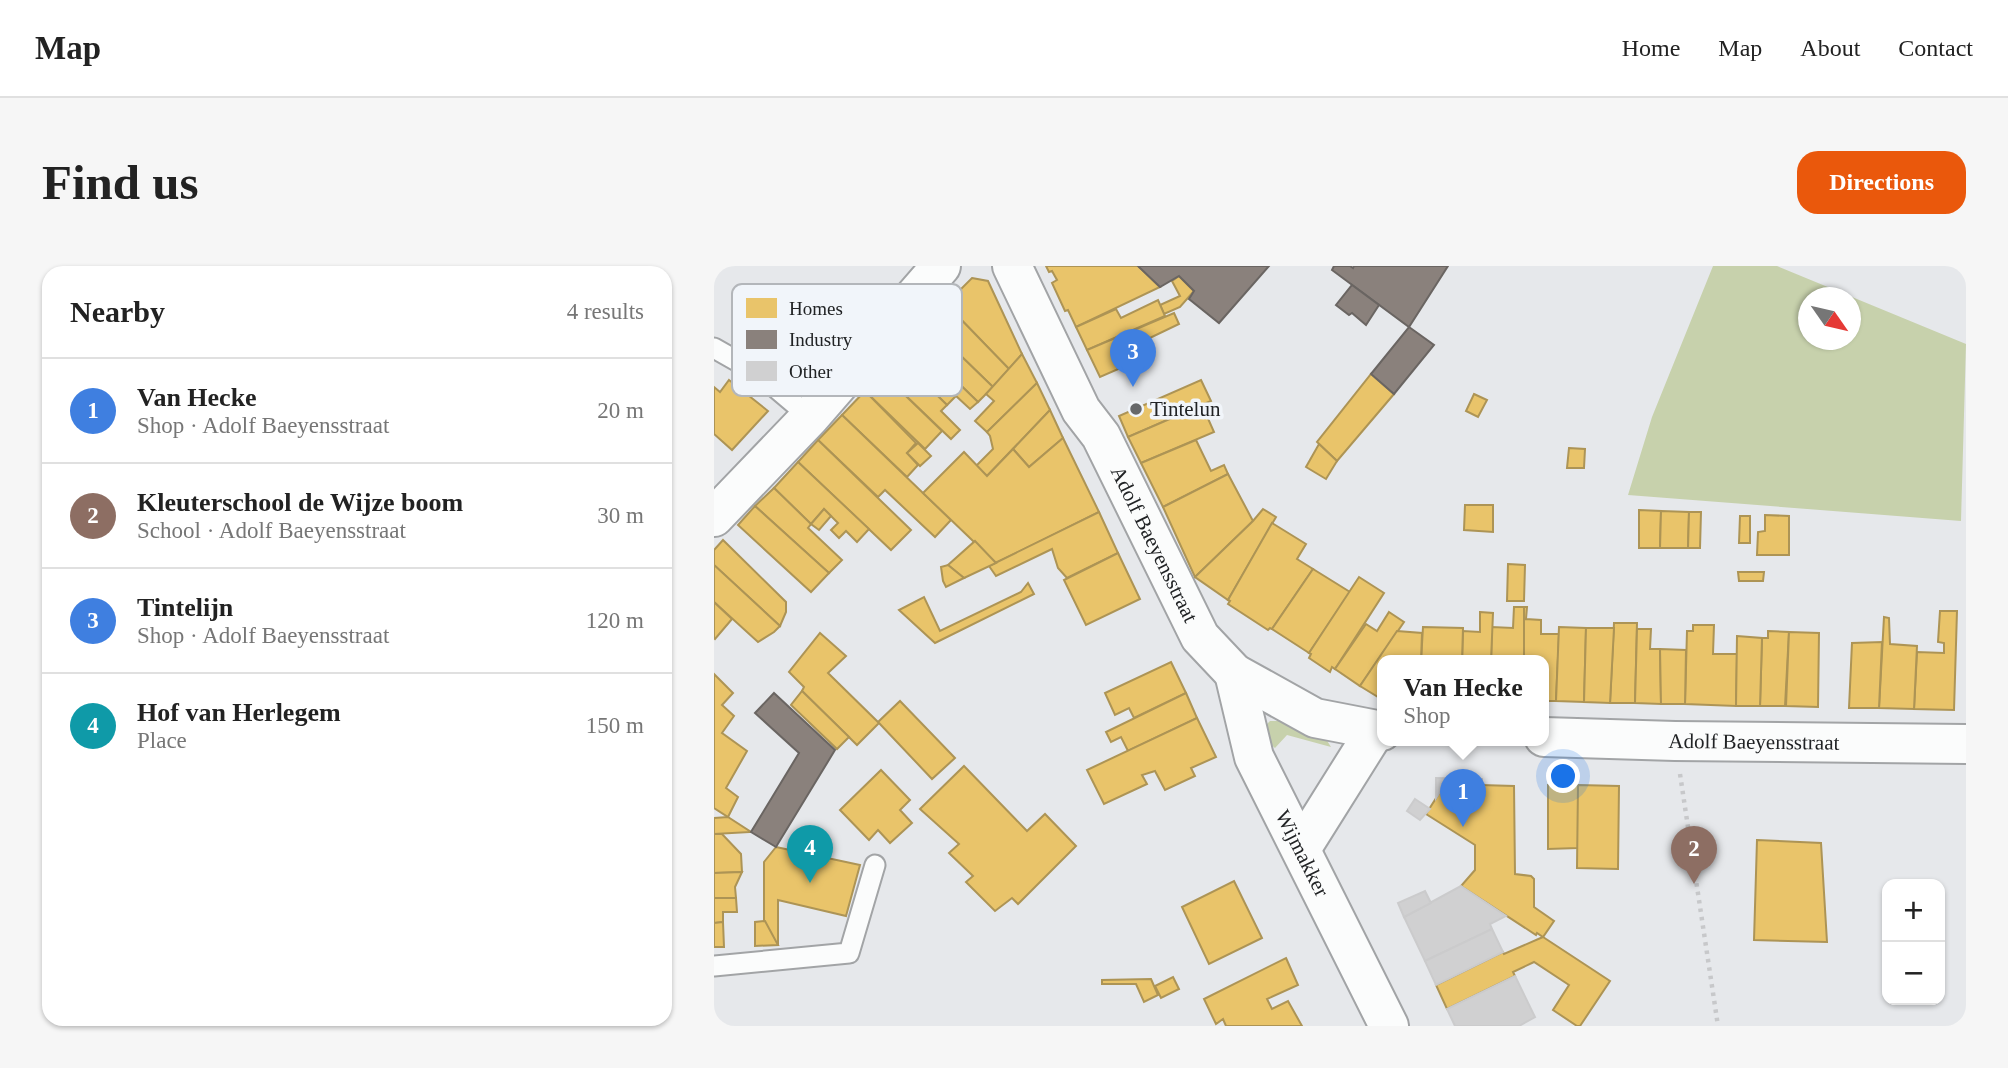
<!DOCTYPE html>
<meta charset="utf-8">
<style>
:root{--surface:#fff;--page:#f6f6f6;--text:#222;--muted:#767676;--line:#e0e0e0;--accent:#ea580c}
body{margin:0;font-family:"Times New Roman",serif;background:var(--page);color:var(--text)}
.controls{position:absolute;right:21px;bottom:21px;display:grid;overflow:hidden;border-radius:14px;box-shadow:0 2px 5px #0004}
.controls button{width:63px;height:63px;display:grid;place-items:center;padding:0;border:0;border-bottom:2px solid var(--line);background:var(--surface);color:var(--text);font:35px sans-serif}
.compass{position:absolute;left:1084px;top:21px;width:63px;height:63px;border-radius:50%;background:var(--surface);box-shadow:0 2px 5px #0004;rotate:124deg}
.you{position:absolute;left:850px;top:511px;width:24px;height:24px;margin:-18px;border:5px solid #fff;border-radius:50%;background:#1a73e8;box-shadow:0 0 0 10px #1a73e833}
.badge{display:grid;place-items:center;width:46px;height:46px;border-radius:50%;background:var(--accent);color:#fff;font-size:23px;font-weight:700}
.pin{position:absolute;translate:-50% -58px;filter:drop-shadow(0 2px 4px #0008)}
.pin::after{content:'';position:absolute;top:37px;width:24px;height:21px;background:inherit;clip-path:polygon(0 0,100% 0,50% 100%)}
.popup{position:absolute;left:663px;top:389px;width:172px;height:91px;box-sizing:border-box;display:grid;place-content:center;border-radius:14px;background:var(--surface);filter:drop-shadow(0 2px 5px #0005);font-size:23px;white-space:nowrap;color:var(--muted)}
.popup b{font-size:26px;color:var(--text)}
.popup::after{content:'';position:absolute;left:50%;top:100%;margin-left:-14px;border:14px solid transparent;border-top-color:var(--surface)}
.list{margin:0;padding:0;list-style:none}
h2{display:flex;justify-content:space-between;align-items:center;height:91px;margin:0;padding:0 28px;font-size:30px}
h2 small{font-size:23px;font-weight:400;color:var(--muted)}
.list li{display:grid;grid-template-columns:46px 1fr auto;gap:21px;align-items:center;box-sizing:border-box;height:105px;padding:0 28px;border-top:2px solid var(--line)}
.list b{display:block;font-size:26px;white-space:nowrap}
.list p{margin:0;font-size:23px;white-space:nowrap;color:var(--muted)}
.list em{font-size:23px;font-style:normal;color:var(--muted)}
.map{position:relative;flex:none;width:1252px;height:760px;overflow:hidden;border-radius:21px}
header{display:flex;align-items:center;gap:42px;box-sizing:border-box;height:98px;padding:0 35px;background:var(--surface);border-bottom:2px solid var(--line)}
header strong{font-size:33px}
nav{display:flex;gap:38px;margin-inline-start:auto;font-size:24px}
.intro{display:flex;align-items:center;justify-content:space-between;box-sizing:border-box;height:168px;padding:0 42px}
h1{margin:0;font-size:49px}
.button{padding:18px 32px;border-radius:21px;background:var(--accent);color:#fff;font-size:24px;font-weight:700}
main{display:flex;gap:42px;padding:0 42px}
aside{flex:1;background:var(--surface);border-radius:21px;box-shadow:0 2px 5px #0004}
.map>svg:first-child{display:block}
.green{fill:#c7d1ac;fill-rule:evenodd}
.homes{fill:#e9c46a;stroke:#ad9455;stroke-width:2}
.industry{fill:#8a817c;stroke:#6a6562;stroke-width:2}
.building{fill:#d0d0d1;stroke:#cbcbcc;stroke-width:2}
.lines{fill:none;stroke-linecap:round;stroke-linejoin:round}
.service-casing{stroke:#a2a4a6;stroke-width:23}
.minor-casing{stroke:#a2a4a6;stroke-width:42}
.secondary-casing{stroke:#a2a4a6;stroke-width:42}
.path{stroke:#c7c8ca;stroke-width:4.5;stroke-dasharray:3.5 5;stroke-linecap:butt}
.service{stroke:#fbfcfc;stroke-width:19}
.minor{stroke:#fbfcfc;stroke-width:38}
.secondary{stroke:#fbfcfc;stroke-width:38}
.poi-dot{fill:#66686a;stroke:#f1f5fa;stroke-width:2.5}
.labels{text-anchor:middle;stroke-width:7;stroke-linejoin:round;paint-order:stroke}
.poi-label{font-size:21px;fill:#212325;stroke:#f1f5fa;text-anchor:start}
.street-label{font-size:21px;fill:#212325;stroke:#f1f5fa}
.key{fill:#f1f5fa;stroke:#b3b6ba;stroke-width:2}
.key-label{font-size:19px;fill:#212325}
</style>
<header>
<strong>Map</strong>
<nav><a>Home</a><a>Map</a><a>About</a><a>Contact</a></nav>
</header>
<div class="intro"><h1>Find us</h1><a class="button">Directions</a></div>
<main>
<aside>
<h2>Nearby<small>4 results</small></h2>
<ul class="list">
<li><span class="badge" style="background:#3f7fe0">1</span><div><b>Van Hecke</b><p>Shop · Adolf Baeyensstraat</p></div><em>20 m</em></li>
<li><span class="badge" style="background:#8d6e63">2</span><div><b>Kleuterschool de Wijze boom</b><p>School · Adolf Baeyensstraat</p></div><em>30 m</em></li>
<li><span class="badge" style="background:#3f7fe0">3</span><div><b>Tintelijn</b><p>Shop · Adolf Baeyensstraat</p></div><em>120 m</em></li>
<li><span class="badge" style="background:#0f9aa8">4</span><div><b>Hof van Herlegem</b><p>Place</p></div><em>150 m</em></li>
</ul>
</aside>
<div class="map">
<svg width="1252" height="760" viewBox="0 0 1252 760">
<rect width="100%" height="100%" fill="#e6e8eb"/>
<g class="green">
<path d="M999 0H1063L1252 78 1247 255 914 229 938 151ZM1094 32H1136V74H1094Z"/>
<polygon points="556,455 565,455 612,473 617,481 573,469 561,482 553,475 551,460"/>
</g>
<g class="homes">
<polygon points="332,0 424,0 446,21 362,61 354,44 351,45 338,17 343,14 338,5 335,6"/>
<polygon points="465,10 480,25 466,41 450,48 446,39 466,30 458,15"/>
<polygon points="258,12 274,15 308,88 295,103 232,38"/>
<polygon points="444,34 451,50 373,84 362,61 402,43 407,52"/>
<polygon points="232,38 295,103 279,121 213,57"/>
<polygon points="460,47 465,58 419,80 425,94 386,111 373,84"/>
<polygon points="213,57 279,121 264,136 199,73"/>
<polygon points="199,73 264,136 256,143 242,130 233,139 183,90"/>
<polygon points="308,88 323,117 273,166 261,155 280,135 272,128"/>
<polygon points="183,90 233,139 227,145 246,164 237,173 167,106"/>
<polygon points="167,106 228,165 211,183 151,125"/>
<polygon points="657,108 680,128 623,195 603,176"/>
<polygon points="15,114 54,145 18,184 0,168 0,121 6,126"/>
<polygon points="487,114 497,135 414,171 405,150"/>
<polygon points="323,117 336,144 273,210 262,200 279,183 276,170 273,166"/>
<polygon points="151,125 202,177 193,187 204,199 193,211 128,149"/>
<polygon points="760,128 773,134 764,151 752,145"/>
<polygon points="488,139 500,166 427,197 414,171"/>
<polygon points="336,144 349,172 315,201 299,183"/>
<polygon points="128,149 237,254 221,271 171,224 164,231 104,174"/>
<polygon points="349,172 385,246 282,297 209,227 250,186 273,210 299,183 315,201"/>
<polygon points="104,174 197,264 177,284 84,196"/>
<polygon points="482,174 497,205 510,199 514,208 449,241 427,197"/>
<polygon points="204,177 217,190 206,200 193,187"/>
<polygon points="605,178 623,195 612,213 592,201"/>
<polygon points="855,182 871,183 870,202 853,202"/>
<polygon points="84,196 155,263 143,276 132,265 125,272 117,264 124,257 110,243 97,258 60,222"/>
<polygon points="514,208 539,255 481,311 449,241"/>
<polygon points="60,222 97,258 94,262 128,294 115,307 41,240"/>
<polygon points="751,239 779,239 779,266 750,264"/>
<polygon points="41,240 115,307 97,326 24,259"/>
<polygon points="110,243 117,250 105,264 97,258"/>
<polygon points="549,243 562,251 514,334 481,311 539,255"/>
<polygon points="925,244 947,245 946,282 925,282"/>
<polygon points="947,245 975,246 974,282 946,282"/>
<polygon points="385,246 404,287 353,312 344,302 338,283 282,310 275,300"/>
<polygon points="975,246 987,246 986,282 974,282"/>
<polygon points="1051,249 1075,250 1075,289 1043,289 1044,266 1051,265"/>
<polygon points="1026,250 1036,250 1036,277 1025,277"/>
<polygon points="558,257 592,278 583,293 599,303 558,363 556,362 554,364 514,338 516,335 514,334"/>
<polygon points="9,274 72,336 72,346 66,360 0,299 0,284"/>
<polygon points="261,275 282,297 250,312 234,299"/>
<polygon points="404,287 426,333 372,359 350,314"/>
<polygon points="794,298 811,299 810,335 793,335"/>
<polygon points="0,299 66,360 60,366 44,376 0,336"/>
<polygon points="234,299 250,312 232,321 229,315 227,301"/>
<polygon points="599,303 636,326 595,387 558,363"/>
<polygon points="1024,306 1050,306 1049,315 1025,315"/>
<polygon points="645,311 670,327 621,403 618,401 616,406 595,392 597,388 595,387"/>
<polygon points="314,317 320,328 221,377 185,344 210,331 226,365 307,326"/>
<polygon points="0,336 18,353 1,373 0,372"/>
<polygon points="800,341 810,341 810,395 777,395 778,361 799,362"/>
<polygon points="810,341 813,341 812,353 827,354 827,368 845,368 842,435 830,435 830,395 810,395"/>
<polygon points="1226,345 1243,345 1240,444 1200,443 1203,386 1230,387 1230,377 1224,376"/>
<polygon points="675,346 690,356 646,420 621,403 652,358 663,365"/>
<polygon points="766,346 779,347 777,395 748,395 749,365 766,366"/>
<polygon points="1170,351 1175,352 1176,378 1203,380 1200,443 1165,442"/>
<polygon points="900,357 923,357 921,437 896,437"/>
<polygon points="979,359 1000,359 999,388 1023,388 1022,440 971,438 973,365 979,365"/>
<polygon points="709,361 749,362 748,395 707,395"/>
<polygon points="845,361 872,362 870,436 842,435"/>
<polygon points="872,362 900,362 896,437 870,436"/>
<polygon points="923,363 937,363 936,383 946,383 947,438 921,437"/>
<polygon points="683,365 708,367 707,395 668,395 668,431 664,431 646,420"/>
<polygon points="1054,365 1075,366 1071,440 1046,440 1048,372 1054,372"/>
<polygon points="1075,366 1105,367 1104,441 1072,440"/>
<polygon points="106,367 132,390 114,407 164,456 186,435 241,492 218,513 165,457 143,479 88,425 90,421 75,406"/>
<polygon points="1023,370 1048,372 1046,440 1022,440"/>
<polygon points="1168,376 1165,442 1135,442 1138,377"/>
<polygon points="946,383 972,384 971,438 947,438"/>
<polygon points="457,396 472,427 420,452 415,442 401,449 391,427"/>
<polygon points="0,408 19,427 8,439 20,450 8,467 33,485 12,522 24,531 14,551 0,542"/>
<polygon points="88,425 135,471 123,483 77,439"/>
<polygon points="472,427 483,452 414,485 407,471 397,476 392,466"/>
<polygon points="483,452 502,491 477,502 481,510 451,524 441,505 428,509 433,518 390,538 373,504"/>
<polygon points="250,500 313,565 331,548 362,580 304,638 298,632 281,645 252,616 259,610 235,587 245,578 206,543"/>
<polygon points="167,504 196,534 186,544 198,557 176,577 164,564 155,574 126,544"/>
<polygon points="731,518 800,520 801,608 817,610 820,613 820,641 840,655 829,671 823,667 822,669 747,620 761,604 761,579 712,548"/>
<polygon points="834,519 864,519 864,582 834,583"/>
<polygon points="864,519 905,520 904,603 863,602"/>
<polygon points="14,551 37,566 0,568 0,552"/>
<polygon points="0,568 8,568 27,588 28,606 0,607"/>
<polygon points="1043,574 1107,577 1113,676 1040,674"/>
<polygon points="62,581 146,599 132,650 64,634 64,679 50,679 50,596"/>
<polygon points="28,606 21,621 22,632 0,632 0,607"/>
<polygon points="520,615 548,672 495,698 468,641"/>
<polygon points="0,632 22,632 23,646 9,646 9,656 0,657"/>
<polygon points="51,655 64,679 41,680 41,656"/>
<polygon points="9,656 10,681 0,681 0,657"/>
<polygon points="829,671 896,715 866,760 863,760 839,744 855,719 820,696 799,706 801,710 733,743 722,719 789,686 790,688"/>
<polygon points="572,692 584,719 553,733 558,743 574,735 588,760 512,760 509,753 502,758 490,733"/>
<polygon points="459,711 465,723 447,732 441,720"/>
<polygon points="437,713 444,729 430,736 422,718 388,718 388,714"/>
</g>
<g class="industry">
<polygon points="424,0 555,0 505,57 475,33 480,25 465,10 446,21"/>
<polygon points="620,0 636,0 639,2 640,0 734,0 695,61 618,4"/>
<polygon points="638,19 665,39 652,59 638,47 635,49 622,39"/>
<polygon points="695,61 720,79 680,128 657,108"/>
<polygon points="60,427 121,484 62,581 37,566 85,487 41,447"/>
</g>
<g class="building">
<polygon points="722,512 768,513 768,519 731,518 722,532"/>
<polygon points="701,533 716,543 706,554 693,545"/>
<polygon points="747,620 792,650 776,658 778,663 711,695 690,651"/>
<polygon points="711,625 717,637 690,651 684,637"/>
<polygon points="778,663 789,686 722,719 711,695"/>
<polygon points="801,710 821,751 805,760 741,760 733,743"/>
</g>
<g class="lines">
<g class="service-casing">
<g id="service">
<polyline points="0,82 44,107 96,151"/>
<polyline points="0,700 135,687 161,599"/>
</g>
</g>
<g class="minor-casing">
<g id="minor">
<path id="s1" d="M298 0 367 144 387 170 486 371 520 407 601 452 668 465"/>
<path id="s2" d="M520 407 540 491 675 760"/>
<path id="s3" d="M830 471 961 475 1252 478"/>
<polyline points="587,583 661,465"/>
</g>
</g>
<g class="secondary-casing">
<polyline id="secondary" points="0,251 96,151 227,0"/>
</g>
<polyline class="path" points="966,508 1004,760"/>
<use href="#service" class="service"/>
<use href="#minor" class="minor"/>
<use href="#secondary" class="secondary"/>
</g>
<circle class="poi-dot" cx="422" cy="143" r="7"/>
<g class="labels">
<g class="poi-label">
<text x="436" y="150">Tintelun</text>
</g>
<g class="street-label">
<text dy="7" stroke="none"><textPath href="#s1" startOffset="313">Adolf Baeyensstraat</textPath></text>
<text dy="7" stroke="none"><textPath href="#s3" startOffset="210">Adolf Baeyensstraat</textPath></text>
<text dy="7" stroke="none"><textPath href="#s2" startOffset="194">Wijmakker</textPath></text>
</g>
</g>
<rect x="18" y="18" width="230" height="112" rx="10" class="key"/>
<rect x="32" y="32" width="31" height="20" fill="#e9c46a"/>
<rect x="32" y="64" width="31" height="19" fill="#8a817c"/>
<rect x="32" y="95" width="31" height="20" fill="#d0d0d1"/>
<g class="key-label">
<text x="75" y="49">Homes</text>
<text x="75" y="80">Industry</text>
<text x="75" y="112">Other</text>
</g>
</svg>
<div class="controls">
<button>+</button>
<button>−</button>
</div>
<svg class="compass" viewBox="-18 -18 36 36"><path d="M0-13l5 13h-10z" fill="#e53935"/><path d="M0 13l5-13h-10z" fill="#767676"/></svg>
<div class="you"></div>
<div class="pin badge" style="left:749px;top:561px;background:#3f7fe0">1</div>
<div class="popup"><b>Van Hecke</b>Shop</div>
<div class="pin badge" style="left:980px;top:618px;background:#8d6e63">2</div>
<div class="pin badge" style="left:419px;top:121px;background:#3f7fe0">3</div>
<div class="pin badge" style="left:96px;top:617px;background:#0f9aa8">4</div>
</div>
</main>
